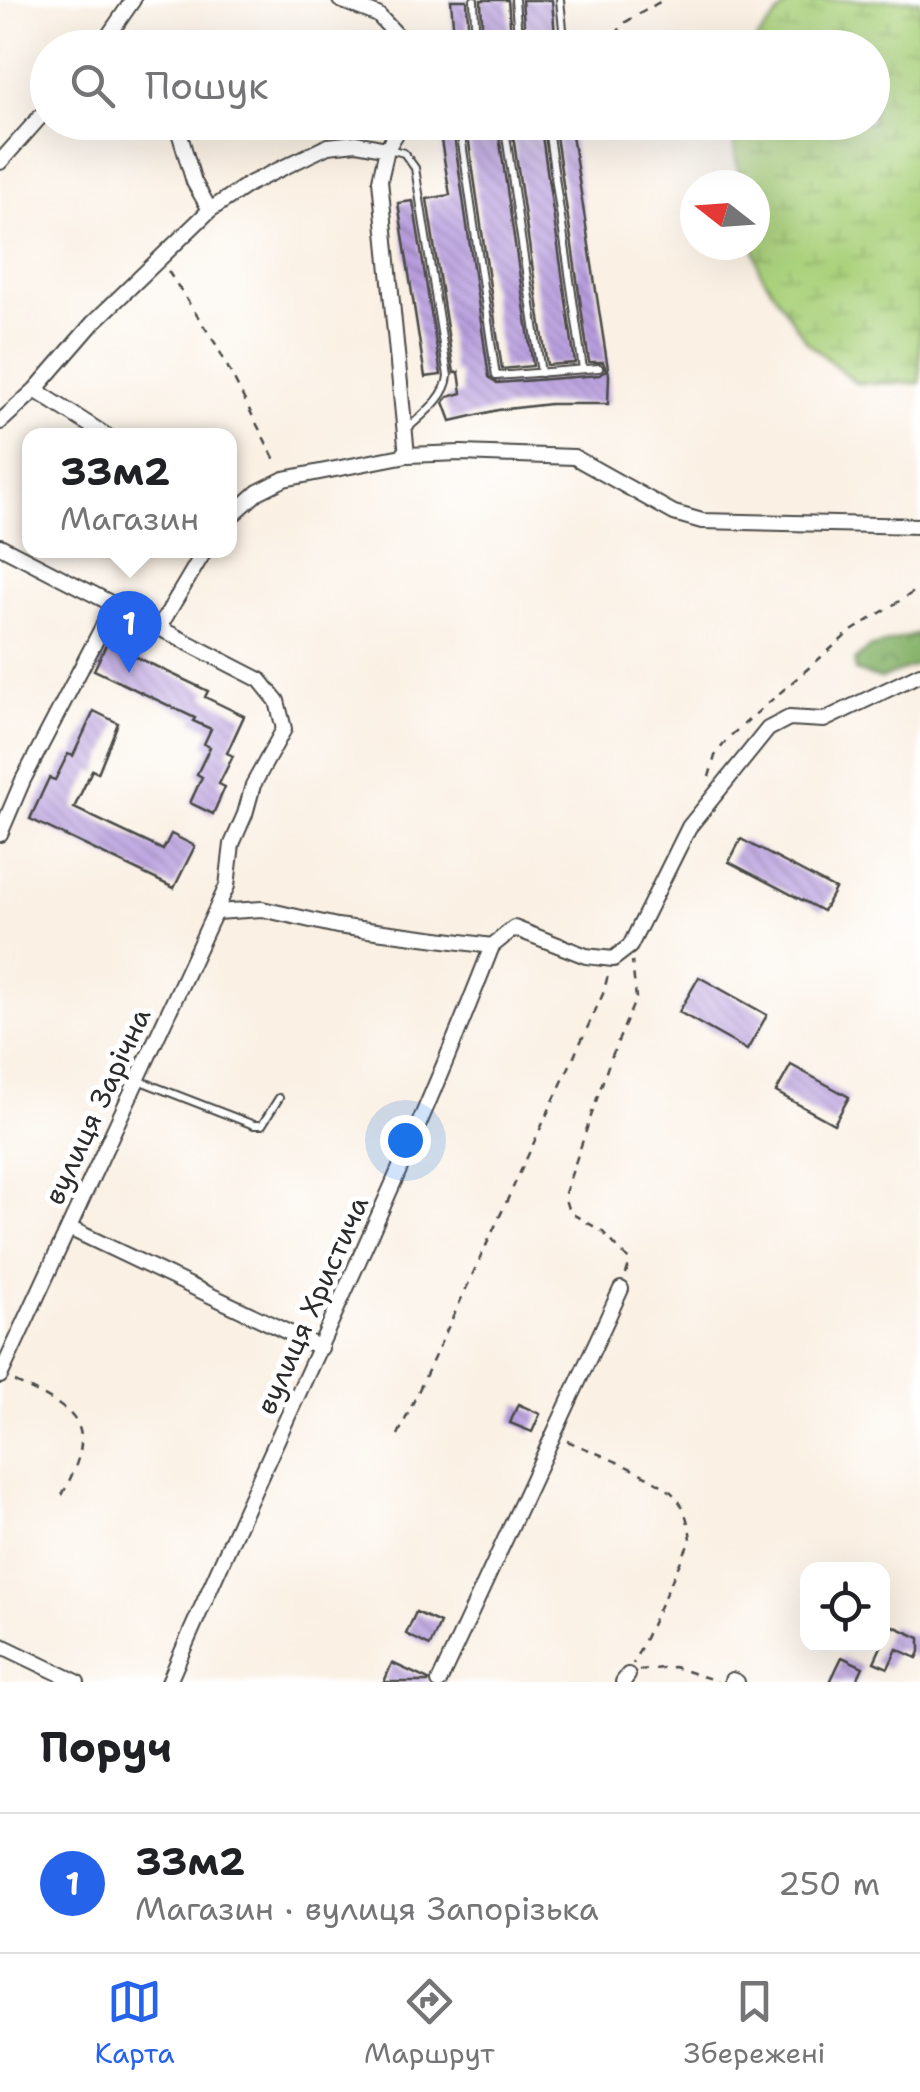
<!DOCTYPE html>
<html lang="uk">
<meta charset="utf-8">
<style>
:root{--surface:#fff;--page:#f2f2f2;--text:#202124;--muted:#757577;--line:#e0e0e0;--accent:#2563eb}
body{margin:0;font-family:"Shantell Sans",sans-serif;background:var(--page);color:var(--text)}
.controls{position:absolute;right:30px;bottom:30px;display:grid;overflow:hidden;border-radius:20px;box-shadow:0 10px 40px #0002}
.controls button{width:90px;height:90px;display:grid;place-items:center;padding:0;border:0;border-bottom:2px solid var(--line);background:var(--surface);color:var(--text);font:50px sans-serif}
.compass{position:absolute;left:680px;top:170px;width:90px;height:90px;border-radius:50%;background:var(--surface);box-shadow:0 10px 40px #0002;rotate:287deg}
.you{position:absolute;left:405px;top:1140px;width:35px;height:35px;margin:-25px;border:8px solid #fff;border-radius:50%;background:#1a73e8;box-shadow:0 0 0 15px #1a73e833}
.badge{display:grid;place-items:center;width:65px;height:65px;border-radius:50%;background:var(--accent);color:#fff;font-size:32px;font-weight:700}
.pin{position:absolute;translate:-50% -82px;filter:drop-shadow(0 2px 5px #0008)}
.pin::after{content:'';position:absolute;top:52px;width:35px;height:30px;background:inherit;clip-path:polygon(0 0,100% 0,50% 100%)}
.popup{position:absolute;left:22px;top:428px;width:215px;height:130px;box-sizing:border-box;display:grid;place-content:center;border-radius:20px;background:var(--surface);filter:drop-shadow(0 2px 8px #0005);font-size:32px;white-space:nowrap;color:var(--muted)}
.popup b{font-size:38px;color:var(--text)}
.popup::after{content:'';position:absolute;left:50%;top:100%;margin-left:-20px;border:20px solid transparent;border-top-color:var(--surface)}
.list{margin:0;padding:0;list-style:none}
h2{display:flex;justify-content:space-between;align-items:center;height:130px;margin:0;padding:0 40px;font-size:42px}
h2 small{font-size:32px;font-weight:400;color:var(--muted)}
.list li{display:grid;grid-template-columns:65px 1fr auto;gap:30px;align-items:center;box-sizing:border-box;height:140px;padding:0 40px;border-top:2px solid var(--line)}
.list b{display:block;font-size:38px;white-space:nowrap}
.list p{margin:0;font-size:32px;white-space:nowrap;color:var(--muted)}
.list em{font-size:32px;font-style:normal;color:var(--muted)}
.icon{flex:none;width:55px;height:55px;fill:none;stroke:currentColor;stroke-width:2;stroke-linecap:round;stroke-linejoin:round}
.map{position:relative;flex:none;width:920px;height:1682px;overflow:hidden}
.search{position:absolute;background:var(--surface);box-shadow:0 10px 40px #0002;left:30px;right:30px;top:30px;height:110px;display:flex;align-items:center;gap:25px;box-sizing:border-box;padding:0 35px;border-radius:55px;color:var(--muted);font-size:38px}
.sheet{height:270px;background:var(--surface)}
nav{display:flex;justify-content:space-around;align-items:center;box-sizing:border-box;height:140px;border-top:2px solid var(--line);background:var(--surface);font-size:28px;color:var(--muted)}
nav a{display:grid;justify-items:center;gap:5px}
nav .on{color:var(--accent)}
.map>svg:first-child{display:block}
.forest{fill:url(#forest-crowns);stroke:#5a704c;stroke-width:2.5}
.wetland{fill:url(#wetland-marsh);stroke:#6b7e54;stroke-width:2.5}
.building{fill:url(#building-back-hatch)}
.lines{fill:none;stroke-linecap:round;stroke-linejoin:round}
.service-casing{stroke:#4a4947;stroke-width:10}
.minor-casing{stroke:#4a4947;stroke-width:18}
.path{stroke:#4a4947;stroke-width:2.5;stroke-dasharray:8 8;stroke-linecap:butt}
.service{stroke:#fff;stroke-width:6}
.minor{stroke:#fff;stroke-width:14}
.labels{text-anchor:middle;stroke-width:10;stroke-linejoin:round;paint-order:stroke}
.street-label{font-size:28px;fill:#2b2b2b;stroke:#fff}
</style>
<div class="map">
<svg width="920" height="1682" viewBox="0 0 920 1682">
<defs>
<pattern id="forest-crowns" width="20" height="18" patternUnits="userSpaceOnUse" patternTransform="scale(2.5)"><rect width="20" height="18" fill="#88b46c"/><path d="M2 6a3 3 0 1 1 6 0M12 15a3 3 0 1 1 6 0" fill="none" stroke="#6f9359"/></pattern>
<pattern id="wetland-marsh" width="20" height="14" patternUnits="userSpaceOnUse" patternTransform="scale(2.5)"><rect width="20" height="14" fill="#abd27d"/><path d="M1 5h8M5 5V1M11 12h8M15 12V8" fill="none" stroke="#93b46c"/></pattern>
<pattern id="building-back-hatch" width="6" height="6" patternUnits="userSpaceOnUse" patternTransform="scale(2.5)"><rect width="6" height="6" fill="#b79dde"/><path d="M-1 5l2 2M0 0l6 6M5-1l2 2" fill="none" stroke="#9580b4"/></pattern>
</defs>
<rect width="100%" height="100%" fill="#fff"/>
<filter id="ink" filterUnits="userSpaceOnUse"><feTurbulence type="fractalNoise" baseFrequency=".01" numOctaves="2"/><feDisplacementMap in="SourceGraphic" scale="20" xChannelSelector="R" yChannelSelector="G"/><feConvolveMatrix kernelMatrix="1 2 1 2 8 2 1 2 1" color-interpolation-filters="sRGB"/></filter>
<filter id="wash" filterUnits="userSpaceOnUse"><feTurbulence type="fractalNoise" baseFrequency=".0048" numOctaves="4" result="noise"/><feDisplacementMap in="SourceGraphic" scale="40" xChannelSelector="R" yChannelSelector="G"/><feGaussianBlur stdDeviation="2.25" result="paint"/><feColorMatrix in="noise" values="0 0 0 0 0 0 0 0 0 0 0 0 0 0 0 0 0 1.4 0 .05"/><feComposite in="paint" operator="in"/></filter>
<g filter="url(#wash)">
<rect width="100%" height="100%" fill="#faf0e3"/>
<polygon class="forest" points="920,633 920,664 881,679 855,671 855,660 868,648"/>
<polygon class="wetland" points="791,0 920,0 920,383 856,383 806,341 759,270 754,245 755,185 741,185 730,123 872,122 872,48 750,47"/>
<g id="blocks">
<g class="building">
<polygon points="451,0 467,0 469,48 455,48"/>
<polygon points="481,0 508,0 512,48 483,48"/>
<polygon points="522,0 552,0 556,48 526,48"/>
<polygon points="438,122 452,122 489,377 497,383 600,375 606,370 603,362 589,362 554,122 570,122 609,375 608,404 550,404 498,410 451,421 444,402 448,397 462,393 459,372 454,373 427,199 450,195"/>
<polygon points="466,122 497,122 533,366 502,369"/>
<polygon points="511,122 540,122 575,363 547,365"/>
<polygon points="413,201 441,375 425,377 398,203"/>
<polygon points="107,643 208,691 205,697 244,716 227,753 233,756 219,784 225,787 213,814 190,803 202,777 197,774 210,747 204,744 211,729 193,721 195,718 94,670"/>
<polygon points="94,711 118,723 98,773 92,770 74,808 163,850 171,834 195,846 174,888 30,819 49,778 55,780 68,754 73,756"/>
<polygon points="741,839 835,889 823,911 729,862"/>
<polygon points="699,977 767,1015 747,1050 679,1012"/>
<polygon points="791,1065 849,1097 834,1124 776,1092"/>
<polygon points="518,1404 540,1414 532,1432 510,1423"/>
<polygon points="416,1612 440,1623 430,1646 406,1634"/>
<polygon points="891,1625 920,1638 920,1652 917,1658 897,1649 888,1668 874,1662"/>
<polygon points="842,1657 863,1667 856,1682 830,1682"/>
<polygon points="392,1663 429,1680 428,1682 384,1682"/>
</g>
</g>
</g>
<g filter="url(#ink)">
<use href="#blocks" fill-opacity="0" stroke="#4a4947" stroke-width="2.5"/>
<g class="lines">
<g class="service-casing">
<g id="service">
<polyline points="474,0 476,48"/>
<polyline points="515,0 519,48"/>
<polyline points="560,0 565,48"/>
<polyline points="459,122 496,376 599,368"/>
<polyline points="504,122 541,373"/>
<polyline points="547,122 583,369"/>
<path d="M389 149 404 153 415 168 448 376C446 399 420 416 405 431"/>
<polyline points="138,1080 254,1125 262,1125 279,1098"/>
</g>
</g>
<g class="minor-casing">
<g id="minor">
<polyline points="340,0 378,15 409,48"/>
<polyline points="100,48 133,0"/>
<polyline points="176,122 194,182 210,210"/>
<polyline points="403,122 387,149 380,180 407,455"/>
<polyline points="0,162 48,108"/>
<polyline points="35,390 107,436"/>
<polyline points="0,422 35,390 93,323 210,210 249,184 328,146 356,143 387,149"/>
<polyline points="229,518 258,492 284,479 407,455 461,453 574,457 674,513 702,521 920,526"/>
<polyline points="0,546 260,680 277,701 284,729 253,785 245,814 232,844 227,886 0,1376"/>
<polyline points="160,626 205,550"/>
<polyline points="0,834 23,780 114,605"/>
<polyline points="216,912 262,909 337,926 492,946 514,928 586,956 613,959 630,946 689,827 768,729 789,718 824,720 920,674"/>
<polyline points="69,1228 321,1348"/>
<polyline points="0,1645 77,1682"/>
<polyline points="732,1680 737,1682"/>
<path d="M169 1682C275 1436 395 1196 492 946"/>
<polyline points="439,1682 621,1289"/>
<polyline points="623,1682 628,1675"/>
</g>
</g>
<g class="path">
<polyline points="606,48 624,23 663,0"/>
<polyline points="168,271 217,346 277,464"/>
<polyline points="709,777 715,756 728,738 850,632 920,588"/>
<polyline points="626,1274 630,1261 602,1231 569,1212 564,1196 609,1063 636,998 632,961"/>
<path d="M15 1382C86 1414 98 1428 60 1499"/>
<polyline points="398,1435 603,994 608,975"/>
<path d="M567 1441C590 1450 659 1478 674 1495 685 1507 689 1524 691 1539L633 1664"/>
<polyline points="639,1670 674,1667 717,1681"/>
</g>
<use href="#service" class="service"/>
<use href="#minor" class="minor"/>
</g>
</g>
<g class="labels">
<g class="street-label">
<text transform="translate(97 1106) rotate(-65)" y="10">вулиця Зарічна</text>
<text transform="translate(312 1305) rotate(-66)" y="10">вулиця Христича</text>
</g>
</g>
</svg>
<div class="controls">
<button><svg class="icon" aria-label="locate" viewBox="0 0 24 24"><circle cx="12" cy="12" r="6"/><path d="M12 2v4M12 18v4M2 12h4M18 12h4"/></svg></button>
</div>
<svg class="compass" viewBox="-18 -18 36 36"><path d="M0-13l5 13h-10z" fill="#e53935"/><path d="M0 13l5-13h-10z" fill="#757577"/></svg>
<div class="you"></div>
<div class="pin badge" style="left:129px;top:673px">1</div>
<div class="popup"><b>33м2</b>Магазин</div>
<div class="search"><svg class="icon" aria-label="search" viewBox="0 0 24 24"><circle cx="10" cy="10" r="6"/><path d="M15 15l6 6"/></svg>Пошук</div>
</div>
<section class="sheet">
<h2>Поруч<small></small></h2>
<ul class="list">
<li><span class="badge">1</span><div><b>33м2</b><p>Магазин · вулиця Запорізька</p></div><em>250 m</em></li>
</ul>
</section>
<nav>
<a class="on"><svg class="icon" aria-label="map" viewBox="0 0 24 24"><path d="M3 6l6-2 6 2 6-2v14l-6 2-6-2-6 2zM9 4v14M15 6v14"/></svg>Карта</a>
<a><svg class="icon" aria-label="directions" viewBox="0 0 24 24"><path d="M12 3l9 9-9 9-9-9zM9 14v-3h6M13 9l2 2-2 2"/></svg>Маршрут</a>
<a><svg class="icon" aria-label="saved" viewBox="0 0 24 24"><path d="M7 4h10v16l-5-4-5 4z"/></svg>Збережені</a>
</nav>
